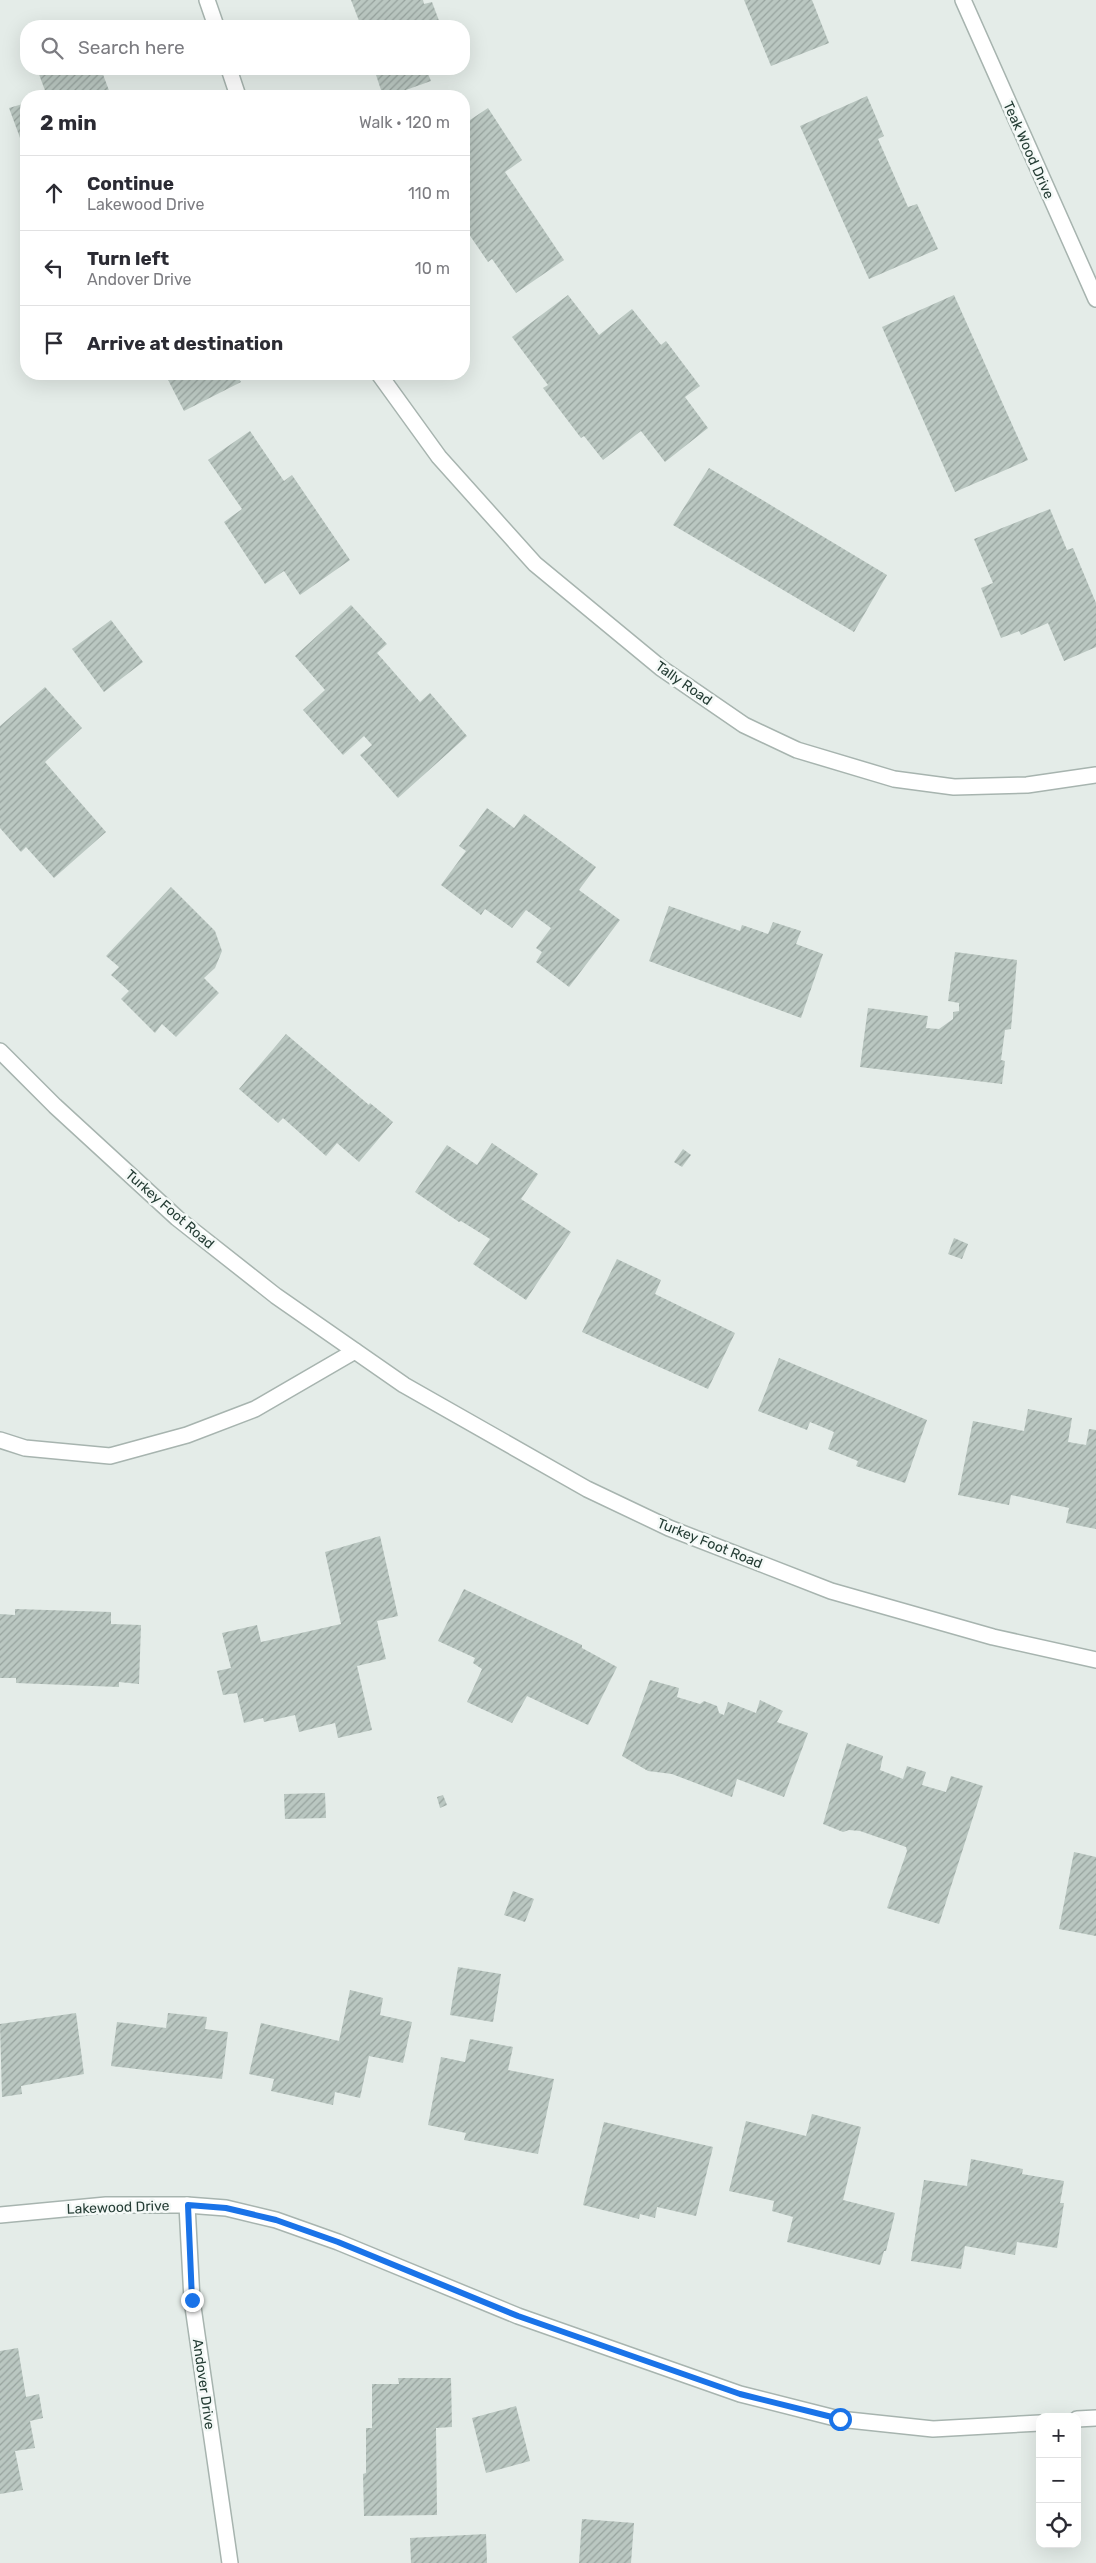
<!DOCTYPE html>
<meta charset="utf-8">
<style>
:root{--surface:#fff;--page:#f7f7f7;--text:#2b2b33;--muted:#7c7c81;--line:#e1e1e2}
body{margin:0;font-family:Rubik,sans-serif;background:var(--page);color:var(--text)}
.controls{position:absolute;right:15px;bottom:15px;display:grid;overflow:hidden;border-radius:10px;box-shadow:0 5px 20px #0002}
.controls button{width:45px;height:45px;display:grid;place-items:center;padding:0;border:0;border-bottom:1px solid var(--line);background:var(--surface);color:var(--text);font:25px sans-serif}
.stop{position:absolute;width:15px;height:15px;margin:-11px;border:4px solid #1a73e8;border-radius:50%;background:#fff}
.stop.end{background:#1a73e8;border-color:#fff;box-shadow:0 1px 5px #0008}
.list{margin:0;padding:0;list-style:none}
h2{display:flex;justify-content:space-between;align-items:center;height:65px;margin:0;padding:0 20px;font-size:21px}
h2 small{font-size:16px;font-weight:400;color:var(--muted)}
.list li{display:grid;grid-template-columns:32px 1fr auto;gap:15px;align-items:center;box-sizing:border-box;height:75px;padding:0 20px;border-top:1px solid var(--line)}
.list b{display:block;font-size:19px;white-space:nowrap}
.list p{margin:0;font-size:16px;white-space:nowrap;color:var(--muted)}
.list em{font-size:16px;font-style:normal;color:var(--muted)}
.icon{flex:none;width:28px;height:28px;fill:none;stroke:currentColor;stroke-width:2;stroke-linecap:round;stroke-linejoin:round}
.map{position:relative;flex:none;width:1096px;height:2563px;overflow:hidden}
.search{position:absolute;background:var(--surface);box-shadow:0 5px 20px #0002;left:20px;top:20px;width:450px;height:55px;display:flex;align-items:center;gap:12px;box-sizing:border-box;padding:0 18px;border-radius:20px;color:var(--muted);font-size:19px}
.panel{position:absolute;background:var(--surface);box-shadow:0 5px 20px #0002;left:20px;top:90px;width:450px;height:290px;border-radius:20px}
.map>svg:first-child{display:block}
.building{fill:url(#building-hatch)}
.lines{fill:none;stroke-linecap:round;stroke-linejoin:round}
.minor-casing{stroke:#a7b4af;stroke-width:18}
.minor{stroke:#fff;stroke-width:15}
.route{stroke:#1a73e8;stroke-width:6}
.labels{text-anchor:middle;stroke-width:5;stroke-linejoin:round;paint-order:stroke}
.street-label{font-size:14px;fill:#253d35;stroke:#f4f9f7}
</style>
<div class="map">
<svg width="1096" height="2563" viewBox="0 0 1096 2563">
<defs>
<pattern id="building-hatch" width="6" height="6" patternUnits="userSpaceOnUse" patternTransform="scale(1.25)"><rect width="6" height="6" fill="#bac7c1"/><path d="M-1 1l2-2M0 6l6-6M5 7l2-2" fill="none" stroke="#97a39e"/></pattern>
</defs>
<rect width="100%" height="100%" fill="#e4ece8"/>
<g class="building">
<polygon points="351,0 423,0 424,4 432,2 441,26 376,26 375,22 361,26"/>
<polygon points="744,0 812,0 829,43 771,66"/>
<polygon points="37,69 101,69 111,96 47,96"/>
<polygon points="374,69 426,69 431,81 389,96 383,96"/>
<polygon points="867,96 884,136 878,139 908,207 917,204 938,249 869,279 800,126"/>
<polygon points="26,103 26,154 9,108"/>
<polygon points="488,108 522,160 505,172 564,260 516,293 492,259 488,262 464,227 464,124"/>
<polygon points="568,295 599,335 632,309 661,345 666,341 700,386 685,397 708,428 665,462 641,431 603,460 584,436 581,438 543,388 548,385 512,337"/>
<polygon points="954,295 1028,460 955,492 882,327"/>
<polygon points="165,374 236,374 241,382 184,411"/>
<polygon points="250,431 284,481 292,475 350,560 300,595 284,571 265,584 224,522 242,509 208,460"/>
<polygon points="709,468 887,575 854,632 673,525"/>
<polygon points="1050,509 1067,550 1073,548 1096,603 1096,647 1064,661 1048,623 1021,635 1019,631 1001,638 981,588 993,583 974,539"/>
<polygon points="351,605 387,644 377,653 420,702 430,693 467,736 398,798 360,755 372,745 364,736 343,755 303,710 325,690 295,656"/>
<polygon points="111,620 143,662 104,692 72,649"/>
<polygon points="45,687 82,728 45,762 106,832 54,878 26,847 21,852 0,828 0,726"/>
<polygon points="487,808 514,828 524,814 596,867 579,890 620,920 569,987 536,962 542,952 536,948 551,928 526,910 512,928 485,909 481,915 441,885 466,851 459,846"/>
<polygon points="171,887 215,931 222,951 215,968 204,978 219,993 176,1037 162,1024 155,1033 121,999 129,991 111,975 119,967 106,956"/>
<polygon points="669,906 740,931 742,925 768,934 773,922 801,931 796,944 823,954 801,1018 649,961"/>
<polygon points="955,952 1017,960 1011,1029 1005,1030 1001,1060 1005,1061 1002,1084 860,1067 868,1008 928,1016 926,1028 939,1029 953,1019 953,1012 959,1011 959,1003 948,1001"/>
<polygon points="286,1034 369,1105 370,1103 393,1122 359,1162 337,1143 326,1156 283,1118 278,1123 239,1089"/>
<polygon points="492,1143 538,1174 521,1199 571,1232 526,1300 473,1264 490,1239 461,1221 459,1222 415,1192 447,1145 477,1165"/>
<polygon points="683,1149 691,1155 682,1167 674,1162"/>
<polygon points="954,1238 968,1244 962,1259 948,1254"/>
<polygon points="617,1259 661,1280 655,1294 735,1333 708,1389 582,1332"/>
<polygon points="779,1358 927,1420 905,1483 856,1466 858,1461 828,1449 834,1432 810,1422 807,1430 758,1411"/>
<polygon points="1028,1409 1072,1418 1068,1442 1086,1445 1089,1429 1096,1430 1096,1529 1066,1523 1069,1508 1011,1495 1009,1505 958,1495 973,1421 1024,1431"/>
<polygon points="380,1536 398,1616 377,1621 386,1659 357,1666 372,1730 338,1738 335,1723 299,1732 295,1715 264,1722 263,1718 244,1723 237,1693 223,1695 217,1671 231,1668 222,1633 257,1625 261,1642 341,1624 325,1552"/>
<polygon points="464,1589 582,1645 582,1648 617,1667 588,1725 527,1696 512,1723 467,1702 482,1669 473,1663 475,1658 438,1641"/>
<polygon points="15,1609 111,1612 111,1624 141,1625 139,1684 119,1682 119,1687 16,1683 16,1678 0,1678 0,1614 15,1615"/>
<polygon points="650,1680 679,1688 677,1697 700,1704 704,1701 717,1706 719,1713 724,1715 728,1702 756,1713 760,1700 783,1711 777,1722 808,1733 784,1797 737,1779 732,1797 672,1774 648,1771 622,1756"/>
<polygon points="847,1743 883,1756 880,1770 903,1779 907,1766 926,1772 922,1785 946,1792 951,1776 983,1786 939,1924 887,1908 907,1851 906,1847 860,1831 849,1830 843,1832 823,1824"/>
<polygon points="325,1793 326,1818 285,1819 284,1794"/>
<polygon points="443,1795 447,1805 440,1808 437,1797"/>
<polygon points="1074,1852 1096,1857 1096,1936 1059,1929"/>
<polygon points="513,1891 534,1899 525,1922 504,1915"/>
<polygon points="458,1967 501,1974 493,2022 450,2015"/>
<polygon points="350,1990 383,1998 380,2015 412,2022 403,2063 369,2056 360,2098 335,2092 333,2105 271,2091 274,2079 249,2074 261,2023 339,2041"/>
<polygon points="76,2013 84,2074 21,2086 22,2094 2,2097 0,2024"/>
<polygon points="168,2013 207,2017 205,2029 228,2032 222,2079 111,2066 117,2022 166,2028"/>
<polygon points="470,2039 513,2047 508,2070 554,2079 538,2154 464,2140 466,2133 428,2125 441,2057 465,2062"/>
<polygon points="812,2114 861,2127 843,2200 895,2213 886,2251 884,2251 880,2265 787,2242 793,2217 772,2211 774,2201 729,2191 746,2121 806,2136"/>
<polygon points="604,2122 713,2147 696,2216 657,2207 655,2218 640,2214 639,2219 583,2205"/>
<polygon points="971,2159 1023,2169 1022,2174 1064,2181 1060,2203 1064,2203 1057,2248 1017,2242 1015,2255 965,2246 961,2269 911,2261 924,2180 967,2186"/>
<polygon points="18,2348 26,2397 39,2394 43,2418 30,2421 35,2448 15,2451 23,2490 0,2494 0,2351"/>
<polygon points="398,2378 451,2378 452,2427 436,2428 437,2515 364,2516 363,2474 366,2473 366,2428 372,2428 372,2384 399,2384"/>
<polygon points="516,2406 530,2461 486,2473 472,2418"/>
<polygon points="582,2519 634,2523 631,2563 579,2563"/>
<polygon points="486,2534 487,2563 411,2563 410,2538"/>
</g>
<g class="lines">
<g class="minor-casing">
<g id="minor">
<polyline points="207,0 216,26"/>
<polyline points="963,0 1096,299"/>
<polyline points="229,69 238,96"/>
<polyline points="379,374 439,457 535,564 661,668 744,725 797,750 894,779 954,787 1027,785 1096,775"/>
<polyline points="0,1051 55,1106 177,1218 276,1296 404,1385 587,1489 669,1528 831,1591 993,1637 1096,1660"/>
<polyline points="0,1440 25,1448 110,1456 187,1435 255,1409 355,1351"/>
<polyline points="187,2205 192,2300 230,2563"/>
<polyline points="0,2215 106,2205 187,2205 226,2208 276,2220 338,2242 518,2316 740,2394 839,2419 933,2429 1040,2423"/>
<polyline points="1077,2419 1096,2418"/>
</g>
</g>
<use href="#minor" class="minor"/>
</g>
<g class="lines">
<polyline class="route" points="192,2300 188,2205 226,2208 276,2220 338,2242 518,2316 740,2394 840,2419"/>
</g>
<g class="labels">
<g class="street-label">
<text transform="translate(1029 150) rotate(66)" y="5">Teak Wood Drive</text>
<text transform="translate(684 683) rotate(35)" y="5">Tally Road</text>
<text transform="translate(170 1209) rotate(41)" y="5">Turkey Foot Road</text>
<text transform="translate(710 1543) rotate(22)" y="5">Turkey Foot Road</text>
<text transform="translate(118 2207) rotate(-2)" y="5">Lakewood Drive</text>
<text transform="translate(204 2384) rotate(82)" y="5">Andover Drive</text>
</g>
</g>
</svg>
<div class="controls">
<button>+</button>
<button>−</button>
<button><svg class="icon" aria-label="locate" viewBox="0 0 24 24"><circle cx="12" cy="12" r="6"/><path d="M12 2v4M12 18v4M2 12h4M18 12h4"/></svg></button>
</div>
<div class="stop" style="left:840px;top:2419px"></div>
<div class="stop end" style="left:192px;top:2300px"></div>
<div class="search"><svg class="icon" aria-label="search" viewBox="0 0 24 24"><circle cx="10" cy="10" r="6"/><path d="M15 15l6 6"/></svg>Search here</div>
<section class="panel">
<h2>2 min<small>Walk · 120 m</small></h2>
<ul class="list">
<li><svg class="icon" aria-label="ahead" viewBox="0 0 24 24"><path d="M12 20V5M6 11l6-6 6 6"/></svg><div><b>Continue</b><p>Lakewood Drive</p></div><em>110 m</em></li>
<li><svg class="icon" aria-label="left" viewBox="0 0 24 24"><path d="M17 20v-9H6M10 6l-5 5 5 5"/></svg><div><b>Turn left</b><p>Andover Drive</p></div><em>10 m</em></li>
<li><svg class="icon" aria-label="arrive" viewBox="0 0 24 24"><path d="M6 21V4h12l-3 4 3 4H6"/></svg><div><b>Arrive at destination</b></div></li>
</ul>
</section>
</div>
